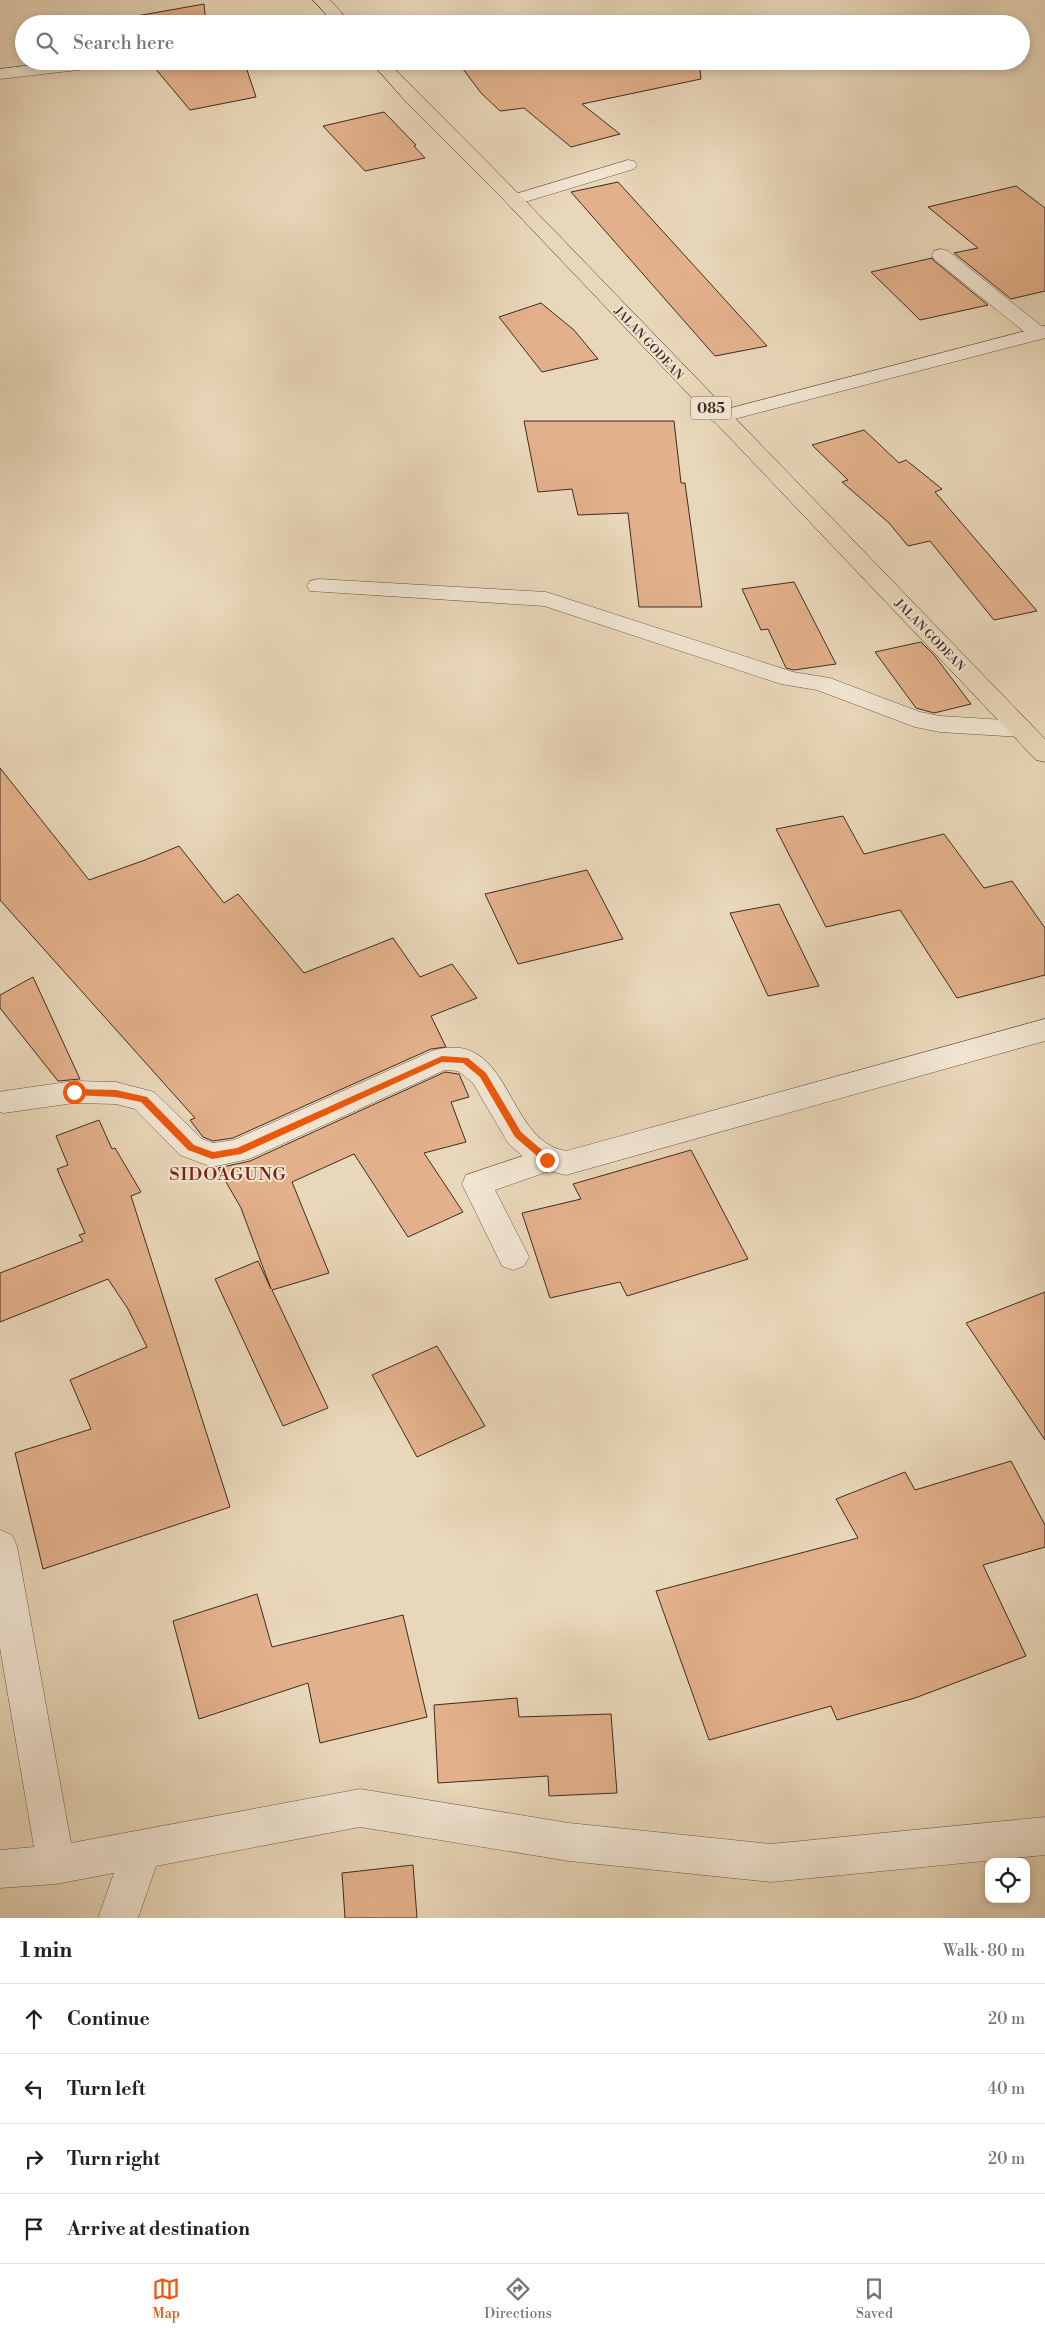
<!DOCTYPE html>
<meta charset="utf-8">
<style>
:root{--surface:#fff;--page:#f2f2f2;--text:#202124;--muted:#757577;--line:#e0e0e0;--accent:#ea580c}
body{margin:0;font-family:"Libre Bodoni",serif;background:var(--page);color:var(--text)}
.controls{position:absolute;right:15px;bottom:15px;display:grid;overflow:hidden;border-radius:10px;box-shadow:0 2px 8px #0003}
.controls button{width:45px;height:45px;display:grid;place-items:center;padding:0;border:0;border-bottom:1px solid var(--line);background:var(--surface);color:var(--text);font:25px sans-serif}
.stop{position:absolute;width:15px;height:15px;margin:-11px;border:4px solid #ea580c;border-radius:50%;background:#fff}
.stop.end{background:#ea580c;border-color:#fff;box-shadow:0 1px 5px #0008}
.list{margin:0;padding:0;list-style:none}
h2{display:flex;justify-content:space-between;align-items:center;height:65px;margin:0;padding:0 20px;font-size:21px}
h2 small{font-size:16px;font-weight:400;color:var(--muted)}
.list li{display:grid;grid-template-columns:32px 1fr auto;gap:15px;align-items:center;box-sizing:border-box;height:70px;padding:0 20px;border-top:1px solid var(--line)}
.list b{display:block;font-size:19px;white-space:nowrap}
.list em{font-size:16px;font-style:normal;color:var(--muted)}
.icon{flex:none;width:28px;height:28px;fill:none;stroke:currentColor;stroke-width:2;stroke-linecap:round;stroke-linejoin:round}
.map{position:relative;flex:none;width:1045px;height:1918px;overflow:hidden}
.search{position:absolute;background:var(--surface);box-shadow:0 2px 8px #0003;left:15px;right:15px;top:15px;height:55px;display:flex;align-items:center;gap:12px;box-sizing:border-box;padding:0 18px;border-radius:28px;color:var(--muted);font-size:19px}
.sheet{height:345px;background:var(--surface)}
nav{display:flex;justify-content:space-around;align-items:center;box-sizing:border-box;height:70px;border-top:1px solid var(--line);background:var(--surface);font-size:14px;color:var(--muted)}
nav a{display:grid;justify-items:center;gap:2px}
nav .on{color:var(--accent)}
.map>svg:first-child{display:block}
.building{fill:#e2b08a;stroke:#3f2b23}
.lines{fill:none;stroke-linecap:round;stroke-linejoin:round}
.service-casing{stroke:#6a5648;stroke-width:1}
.minor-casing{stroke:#6a5648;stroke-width:1}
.primary-casing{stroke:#3f2b23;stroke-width:1}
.service{fill:#f1e5d2;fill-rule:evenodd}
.minor{fill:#f1e5d2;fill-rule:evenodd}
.primary{fill:#e9d7b9;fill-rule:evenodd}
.route{fill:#ea580c}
.labels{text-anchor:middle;stroke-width:4;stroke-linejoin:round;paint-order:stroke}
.far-street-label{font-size:12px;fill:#3f2b23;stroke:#f1e5d2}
.shield{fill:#f1e5d2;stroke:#746358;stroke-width:1}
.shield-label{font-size:14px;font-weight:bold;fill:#3f2b23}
.quarter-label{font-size:18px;letter-spacing:1px;fill:#7a1f14;stroke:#f1e5d2}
</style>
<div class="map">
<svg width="1045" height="1918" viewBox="0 0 1045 1918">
<rect width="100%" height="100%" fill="#e9d7b9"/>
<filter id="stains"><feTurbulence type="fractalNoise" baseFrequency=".004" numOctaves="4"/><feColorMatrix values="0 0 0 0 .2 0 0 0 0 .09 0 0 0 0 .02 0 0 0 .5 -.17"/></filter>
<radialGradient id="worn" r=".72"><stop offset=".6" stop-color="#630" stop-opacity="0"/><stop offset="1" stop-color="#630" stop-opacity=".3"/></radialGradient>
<g class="building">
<polygon points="204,4 206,24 117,24 114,20"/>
<polygon points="149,61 244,61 256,97 190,110"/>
<polygon points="457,61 699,61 701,79 582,104 620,134 571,147 524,108 500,111 481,93"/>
<polygon points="384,112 416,145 414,146 425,158 365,171 323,126"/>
<polygon points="618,182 767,346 715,356 571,192"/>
<polygon points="1016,186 1045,208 1045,291 1011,299 954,253 978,248 928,207"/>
<polygon points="932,258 933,260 988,305 920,320 871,272"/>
<polygon points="541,303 574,330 598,359 542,372 499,317"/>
<polygon points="524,421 674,421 681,483 685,483 702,607 639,607 628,513 578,515 572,489 538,492"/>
<polygon points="864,430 899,463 906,460 942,489 935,492 1037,611 994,620 930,541 908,546 889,523 842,482 848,480 812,445"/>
<polygon points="794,582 836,664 794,670 786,668 768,629 761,630 742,589"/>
<polygon points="921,642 934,655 971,704 934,713 916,708 875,652"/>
<polygon points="0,768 89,880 145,860 179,846 224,903 238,894 304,973 393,938 420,977 452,964 477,998 431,1016 446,1047 431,1049 233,1138 213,1141 203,1137 190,1120 195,1118 0,900"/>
<polygon points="843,816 864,854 944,834 984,888 1012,881 1045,928 1045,975 957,998 900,910 826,927 776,829"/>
<polygon points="587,870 623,939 518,964 485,894"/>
<polygon points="779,904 819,986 768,996 730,913"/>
<polygon points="33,977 80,1079 58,1081 0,1008 0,995"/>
<polygon points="445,1072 459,1074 469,1097 451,1102 466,1142 424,1153 463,1212 408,1237 354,1154 292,1182 329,1273 272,1290 328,1408 283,1426 215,1279 258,1261 271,1289 241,1208 218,1168 250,1161"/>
<polygon points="99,1120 112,1149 115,1148 141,1192 131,1196 230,1507 43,1569 15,1453 91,1429 70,1380 147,1347 128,1309 108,1279 0,1322 0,1273 83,1241 79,1235 85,1233 57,1169 68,1165 56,1136"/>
<polygon points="691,1150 748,1259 627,1296 620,1282 550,1298 522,1213 581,1199 573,1184"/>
<polygon points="1045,1292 1045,1440 966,1323"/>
<polygon points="437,1346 485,1426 417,1457 372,1375"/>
<polygon points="1011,1461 1045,1525 1045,1547 983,1565 1026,1656 915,1698 837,1720 831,1706 709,1740 656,1591 858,1538 836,1499 905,1472 915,1490"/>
<polygon points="257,1594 272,1647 403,1615 427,1717 320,1743 308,1683 199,1719 173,1621"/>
<polygon points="517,1698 519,1717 611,1714 617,1793 549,1796 548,1776 438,1783 434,1705"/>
<polygon points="413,1865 417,1918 345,1918 342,1873"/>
</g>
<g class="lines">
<g class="service-casing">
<g id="service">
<polygon points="628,160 634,161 637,165 634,169 515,205 509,204 506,200 509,196"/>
<polygon points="941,249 948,251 1045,329 1045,338 1032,338 934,259 932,255 934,251"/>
<polygon points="318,579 546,592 793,672 830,678 920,712 940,716 1021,721 1030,723 1033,729 1030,735 1021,737 940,732 915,727 817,690 781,684 544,606 310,591 307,586 310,581"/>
<polygon points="547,1148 558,1152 562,1160 558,1168 495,1190 529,1257 524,1266 513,1270 502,1266 462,1184 466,1175"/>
</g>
</g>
<g class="minor-casing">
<g id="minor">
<polygon points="67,61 120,61 118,64 112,66 0,79 0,69"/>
<polygon points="1045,326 1045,338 719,423 712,421 709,417 712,413"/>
<path d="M1045 1019V1041L566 1175 536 1168 508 1143 473 1083 458 1071 445 1070 249 1159 212 1167 180 1155 135 1109 116 1104 74 1103 4 1113 0 1112V1092L4 1091 74 1081 116 1082 154 1092 202 1139 213 1143 234 1140 432 1051C512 1026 504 1141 566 1151Z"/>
<polygon points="0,1530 12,1535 17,1546 71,1843 360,1789 569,1823 771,1844 1045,1817 1045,1855 771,1882 569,1861 360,1827 156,1866 138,1918 98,1918 114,1873 56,1884 0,1888 0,1850 34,1847 0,1648"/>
</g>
</g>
<g class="primary-casing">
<g id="primary">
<polygon points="313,0 330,0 352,24 335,24"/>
<polygon points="370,61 387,61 515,190 1045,739 1045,762 1036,760 502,198 408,104"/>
</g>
</g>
<use href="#service" class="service"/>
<use href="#minor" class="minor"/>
<use href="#primary" class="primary"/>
</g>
<polygon class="route" points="442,1056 468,1058 486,1073 521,1132 550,1157 550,1162 544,1162 515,1137 480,1077 463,1063 442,1062 241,1154 212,1159 188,1150 141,1102 116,1097 74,1095 70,1092 74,1089 116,1090 147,1097 194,1145 213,1152 237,1148"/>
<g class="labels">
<g class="far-street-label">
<text transform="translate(649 343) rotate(47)" y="4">JALAN GODEAN</text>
<text transform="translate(930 635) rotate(46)" y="4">JALAN GODEAN</text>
</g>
<rect class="shield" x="691" y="396.5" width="40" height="23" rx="4"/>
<g class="shield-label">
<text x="711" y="413">085</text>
</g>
<g class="quarter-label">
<text x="228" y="1180">SIDOAGUNG</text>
</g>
</g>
<rect width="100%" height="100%" filter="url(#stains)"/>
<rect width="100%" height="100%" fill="url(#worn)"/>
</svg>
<div class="controls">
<button><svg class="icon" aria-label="locate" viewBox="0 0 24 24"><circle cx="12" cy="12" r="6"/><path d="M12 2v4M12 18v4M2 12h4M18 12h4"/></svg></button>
</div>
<div class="stop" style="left:74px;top:1092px"></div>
<div class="stop end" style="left:547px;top:1160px"></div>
<div class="search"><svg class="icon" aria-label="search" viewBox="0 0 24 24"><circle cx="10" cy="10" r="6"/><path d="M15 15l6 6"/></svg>Search here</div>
</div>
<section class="sheet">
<h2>1 min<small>Walk · 80 m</small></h2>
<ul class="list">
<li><svg class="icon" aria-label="ahead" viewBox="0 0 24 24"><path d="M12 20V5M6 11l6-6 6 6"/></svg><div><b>Continue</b></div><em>20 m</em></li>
<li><svg class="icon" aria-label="left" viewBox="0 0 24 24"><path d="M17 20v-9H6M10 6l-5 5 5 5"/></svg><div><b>Turn left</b></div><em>40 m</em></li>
<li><svg class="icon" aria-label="right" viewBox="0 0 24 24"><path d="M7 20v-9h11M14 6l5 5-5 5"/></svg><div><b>Turn right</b></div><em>20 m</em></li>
<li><svg class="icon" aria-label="arrive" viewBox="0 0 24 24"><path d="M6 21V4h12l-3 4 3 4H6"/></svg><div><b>Arrive at destination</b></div></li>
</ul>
</section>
<nav>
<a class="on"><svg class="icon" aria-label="map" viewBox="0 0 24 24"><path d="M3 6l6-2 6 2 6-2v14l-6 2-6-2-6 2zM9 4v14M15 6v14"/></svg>Map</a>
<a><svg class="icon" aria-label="directions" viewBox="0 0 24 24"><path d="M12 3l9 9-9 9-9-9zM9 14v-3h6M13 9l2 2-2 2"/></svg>Directions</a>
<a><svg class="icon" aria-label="saved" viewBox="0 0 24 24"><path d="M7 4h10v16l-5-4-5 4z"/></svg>Saved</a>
</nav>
